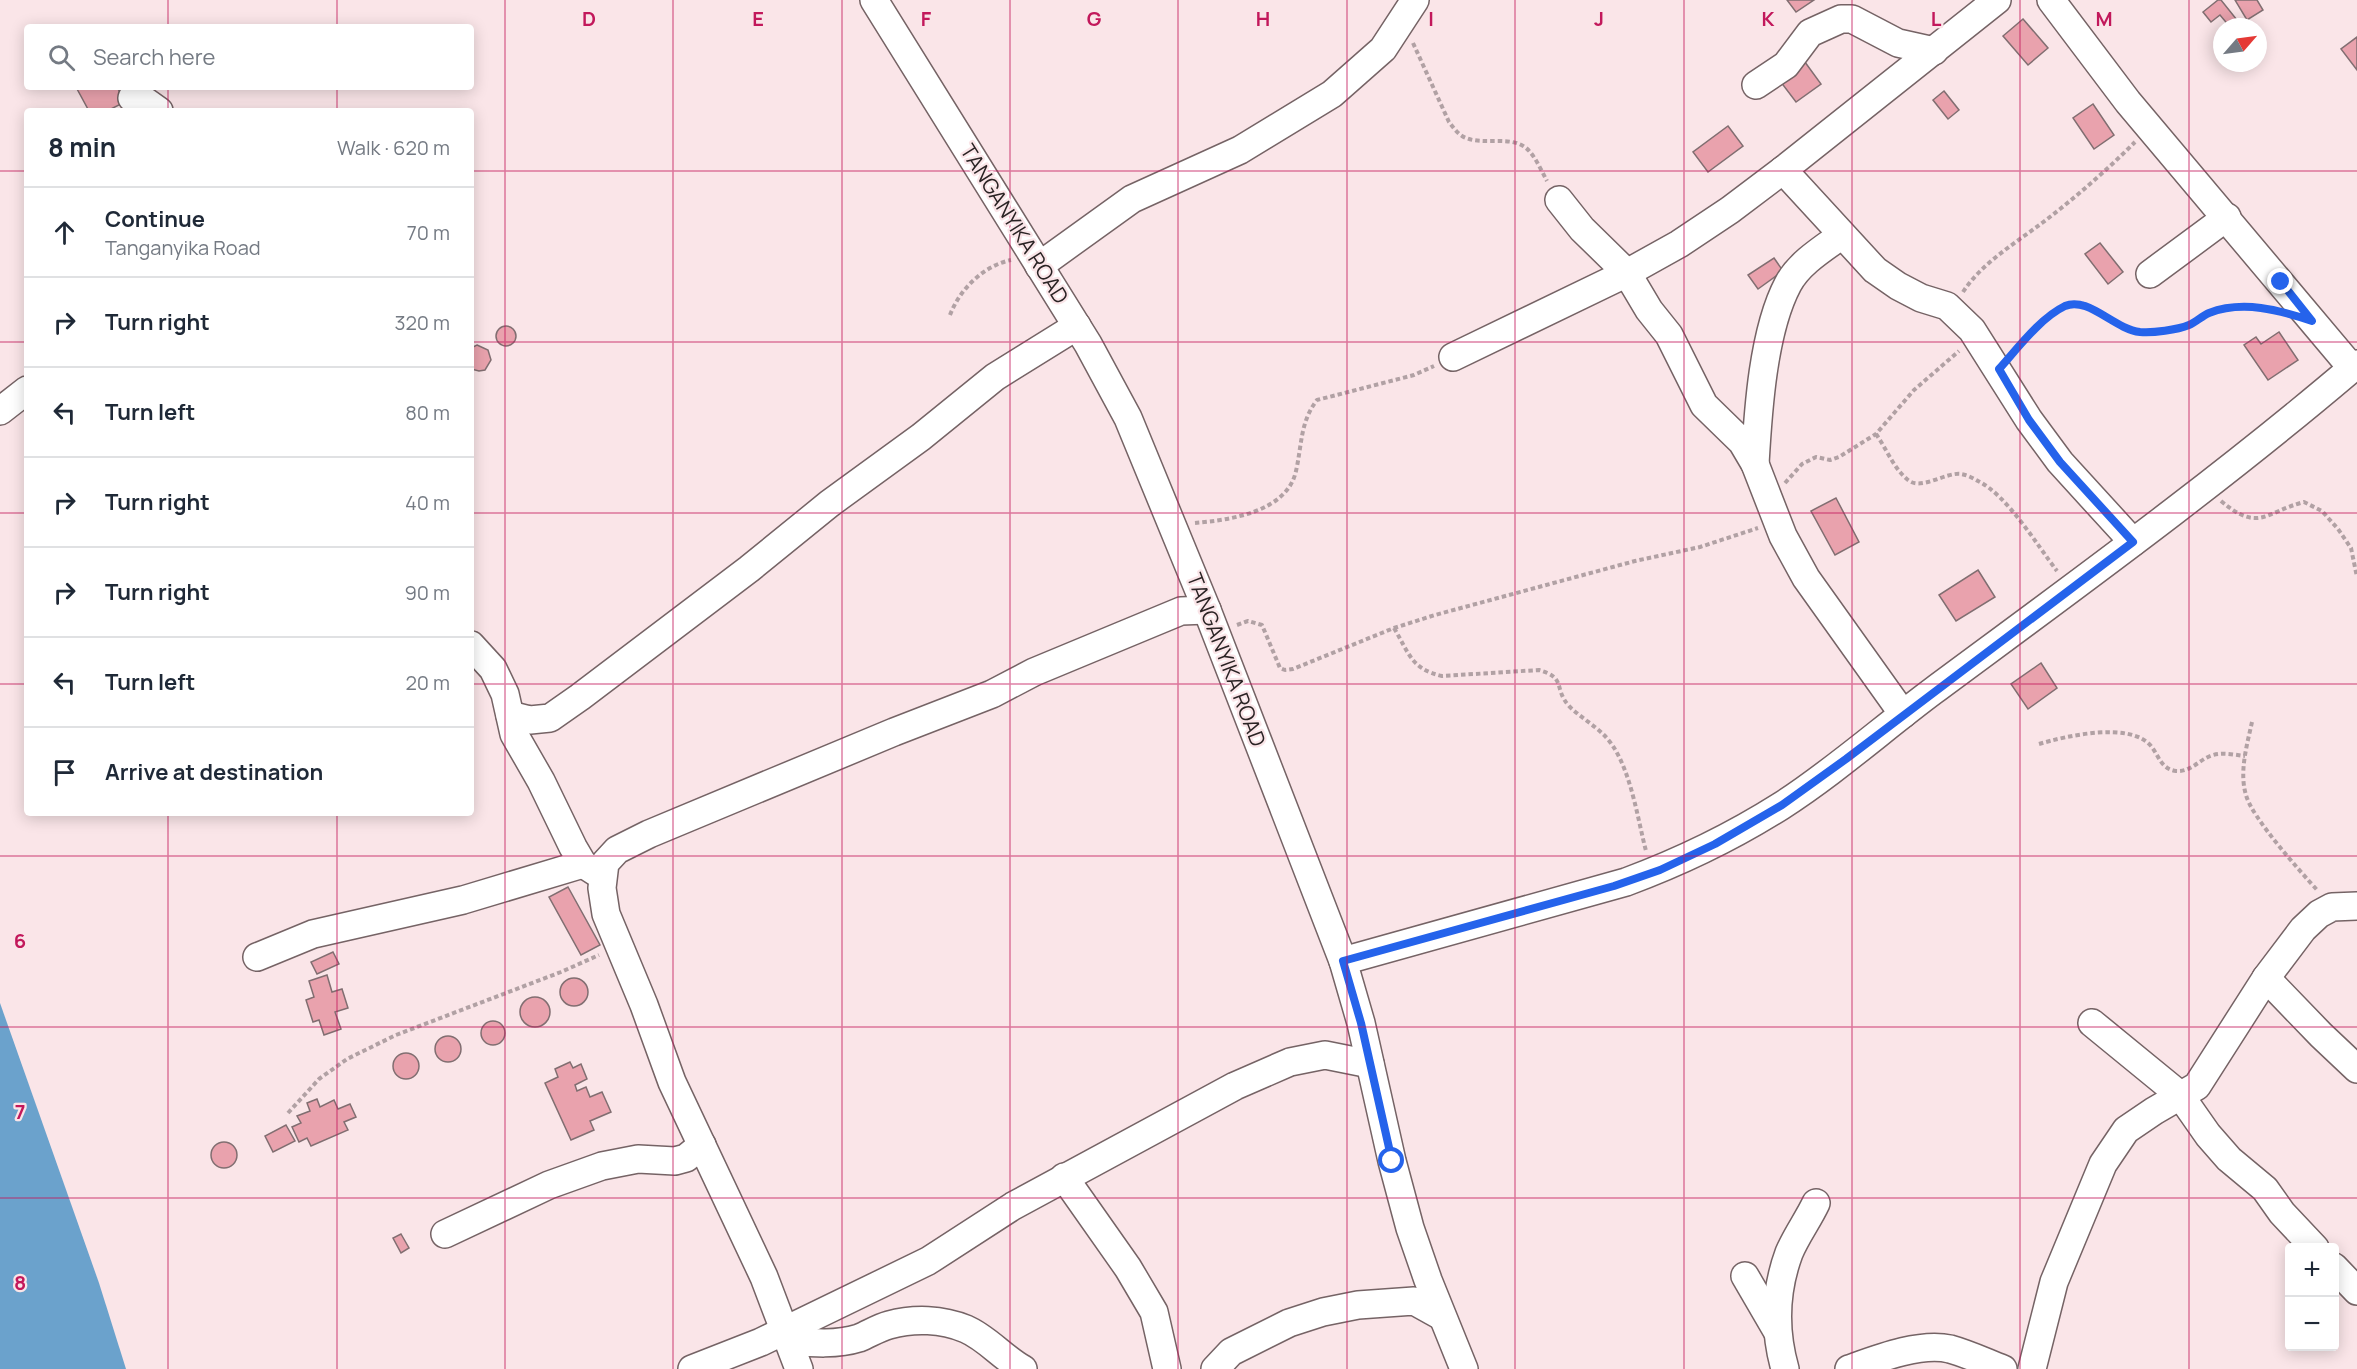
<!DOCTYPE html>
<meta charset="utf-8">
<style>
:root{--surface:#fff;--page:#f6f6f7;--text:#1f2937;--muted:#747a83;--line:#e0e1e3}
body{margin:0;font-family:Manrope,sans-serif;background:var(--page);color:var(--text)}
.controls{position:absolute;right:18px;bottom:18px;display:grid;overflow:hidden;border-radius:6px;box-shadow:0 3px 15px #0003}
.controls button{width:54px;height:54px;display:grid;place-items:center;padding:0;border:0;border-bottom:2px solid var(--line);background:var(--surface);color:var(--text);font:30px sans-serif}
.compass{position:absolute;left:2213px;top:18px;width:54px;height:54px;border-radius:50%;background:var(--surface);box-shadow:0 3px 15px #0003;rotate:62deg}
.stop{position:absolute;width:18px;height:18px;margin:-14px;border:4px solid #2563eb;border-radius:50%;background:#fff}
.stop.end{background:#2563eb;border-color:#fff;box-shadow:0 2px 6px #0008}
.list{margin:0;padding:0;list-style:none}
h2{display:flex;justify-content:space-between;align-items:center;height:78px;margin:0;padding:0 24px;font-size:26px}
h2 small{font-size:20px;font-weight:400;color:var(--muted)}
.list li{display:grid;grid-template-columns:39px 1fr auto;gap:18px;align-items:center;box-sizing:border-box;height:90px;padding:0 24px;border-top:2px solid var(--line)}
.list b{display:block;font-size:22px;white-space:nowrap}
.list p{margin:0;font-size:20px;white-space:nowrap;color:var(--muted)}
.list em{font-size:20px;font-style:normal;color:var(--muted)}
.icon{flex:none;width:33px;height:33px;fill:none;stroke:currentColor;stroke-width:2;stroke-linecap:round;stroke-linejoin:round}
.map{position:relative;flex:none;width:2357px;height:1369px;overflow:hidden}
.search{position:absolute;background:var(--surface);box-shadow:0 3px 15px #0003;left:24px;top:24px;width:450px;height:66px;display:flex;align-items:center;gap:15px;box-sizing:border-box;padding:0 21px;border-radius:6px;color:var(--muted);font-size:22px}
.panel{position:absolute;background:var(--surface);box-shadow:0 3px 15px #0003;left:24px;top:108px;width:450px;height:708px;border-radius:6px}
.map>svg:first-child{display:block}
.water{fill:#6ba2cc}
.building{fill:#e9a2ad;stroke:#816e71;stroke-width:1.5}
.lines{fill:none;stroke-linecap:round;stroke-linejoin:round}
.minor-casing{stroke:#756365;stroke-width:30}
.path{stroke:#b1a1a4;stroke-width:4;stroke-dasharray:4.5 3;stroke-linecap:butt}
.minor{stroke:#fff;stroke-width:27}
.route{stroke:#2563eb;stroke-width:8}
.grid{fill:none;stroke:#c2185b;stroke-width:1.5;stroke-opacity:0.55}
.labels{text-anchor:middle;stroke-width:4.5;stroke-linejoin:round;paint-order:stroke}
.street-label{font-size:21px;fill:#2a2324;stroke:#fae5e8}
.grid-label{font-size:20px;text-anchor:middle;font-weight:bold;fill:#c2185b;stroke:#fae5e8;stroke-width:4.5;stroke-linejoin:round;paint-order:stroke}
</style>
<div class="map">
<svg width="2357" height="1369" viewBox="0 0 2357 1369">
<rect width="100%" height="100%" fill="#fae5e8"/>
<polygon class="water" points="0,1003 99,1283 126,1369 0,1369"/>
<g class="building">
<polygon points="1787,0 1814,0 1796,12"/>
<polygon points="2218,0 2221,0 2241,25 2230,27 2220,15 2211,22 2203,12"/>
<polygon points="2235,0 2257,0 2263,10 2247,20"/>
<polygon points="2023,19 2048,48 2028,65 2003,36"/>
<polygon points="2357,37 2357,70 2341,49"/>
<polygon points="1802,58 1821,84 1796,102 1777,77"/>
<polygon points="76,87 117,87 125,102 107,111 89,111"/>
<polygon points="1944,91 1959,110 1948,119 1933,100"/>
<polygon points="2093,104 2114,135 2094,149 2073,118"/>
<polygon points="1728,126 1743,146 1708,172 1693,152"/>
<polygon points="2100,243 2123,272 2108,284 2085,254"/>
<polygon points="1774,258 1783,271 1758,289 1748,275"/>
<circle cx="506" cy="336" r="10"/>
<polygon points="2279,332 2298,360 2268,380 2244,345 2256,337 2261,344"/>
<polygon points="477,345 488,350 491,360 485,370 479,371 471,369 471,348"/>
<polygon points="1836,498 1859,542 1835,555 1811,511"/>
<polygon points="1978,570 1995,597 1956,621 1939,595"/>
<polygon points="2041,663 2057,688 2028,709 2011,684"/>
<polygon points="568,887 600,945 581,955 549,897"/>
<polygon points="333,952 339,964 317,974 311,962"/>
<polygon points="327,975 332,992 342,989 348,1008 335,1012 341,1029 324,1035 319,1020 313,1022 306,1000 314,997 309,981"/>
<circle cx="574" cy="992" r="14"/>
<circle cx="535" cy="1012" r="15"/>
<circle cx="493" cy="1033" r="12"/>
<circle cx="448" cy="1049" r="13"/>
<circle cx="406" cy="1066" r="13"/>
<polygon points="570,1062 573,1068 581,1064 587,1079 575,1085 577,1091 586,1087 590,1097 602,1092 611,1112 590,1121 594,1130 571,1140 545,1083 558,1077 555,1069"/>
<polygon points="317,1099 320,1107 334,1100 338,1109 350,1104 356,1117 344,1122 348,1130 311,1146 307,1138 299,1142 292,1127 301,1123 297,1116 310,1111 307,1103"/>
<polygon points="286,1125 295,1141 273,1152 265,1136"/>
<circle cx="224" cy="1155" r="13"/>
<polygon points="401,1234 409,1248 401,1253 393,1238"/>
</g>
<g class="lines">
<g class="minor-casing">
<g id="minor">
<polyline points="874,0 1088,344 1128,418 1207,610 1343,961 1361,1023 1392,1161 1410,1228 1428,1280 1464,1369"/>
<polyline points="2051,0 2128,102 2352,368"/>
<polyline points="1756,85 1786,65 1810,33 1841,19 1852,19 1898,43 1934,51"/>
<polyline points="132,98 145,101 159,111"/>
<polyline points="1783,170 1875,270 1898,286 1921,298 1947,306 1972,330 2029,420 2060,462 2133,542"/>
<polyline points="1559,200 1582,229 1627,273 1649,310 1669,335 1704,405 1742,442 1755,464 1783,536 1806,578 1903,714"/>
<polyline points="1039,266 1132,199 1240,150 1332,94 1383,49 1415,0"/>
<polyline points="2150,274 2227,217"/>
<polyline points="1453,357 1627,273 1679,244 1730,210 1783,170 1997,0"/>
<polyline points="0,411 27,390"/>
<path d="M1755 464C1758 411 1763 331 1788 284 1799 263 1824 248 1842 235"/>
<polyline points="471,645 493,669 505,694 514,734 541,781 573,847 583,864 597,873"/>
<polyline points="510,715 530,720 550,718 580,697 749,569 829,504 921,437 995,377 1077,326"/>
<polyline points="257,957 313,934 463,900 583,864"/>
<path d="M1343 961 1626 882C1680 862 1732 837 1781 806 1834 772 1882 729 1933 691 2076 585 2221 480 2357 364"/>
<polyline points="2266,978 2321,1035 2357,1069"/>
<polyline points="2092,1023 2180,1095 2208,1135 2229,1159 2265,1189 2282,1213 2315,1248"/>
<polyline points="1064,1177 1128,1268 1154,1312 1167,1369"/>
<polyline points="445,1234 549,1185 602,1166 638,1159 675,1161 686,1158 702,1145"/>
<polyline points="2334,1267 2357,1291"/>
<polyline points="1745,1276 1777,1331"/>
<path d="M790 1341C813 1343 837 1345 859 1338 869 1334 878 1328 889 1325 914 1318 942 1319 966 1329 987 1338 1003 1358 1023 1369"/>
<polyline points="692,1369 761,1342 928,1261 1013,1206 1235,1086 1290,1062 1325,1055 1370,1064"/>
<polyline points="799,1369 764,1277 672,1082 644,1005 606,914 602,888 605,863 617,850 649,834 894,732 992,694 1034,672 1181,611 1207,610"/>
<polyline points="1215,1369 1231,1352 1289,1323 1323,1312 1358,1305 1414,1301 1441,1316"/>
<path d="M1785 1369C1774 1330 1775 1291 1789 1253 1796 1236 1808 1220 1816 1203"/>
<path d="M1849 1369C1877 1359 1920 1342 1950 1349 1968 1354 1985 1362 2003 1369"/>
<polyline points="2032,1369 2054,1282 2103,1164 2126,1130 2154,1111 2197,1086 2266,978 2303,929 2319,914 2332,907 2357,906"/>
</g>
</g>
<g class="path">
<path d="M1413 43 1449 122C1453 127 1457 133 1462 136 1482 148 1514 132 1530 152 1537 160 1542 172 1547 181"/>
<path d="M1963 292C1982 263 2014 244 2042 223 2075 198 2106 171 2135 142"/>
<path d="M950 315C960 289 983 266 1011 260"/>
<path d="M2012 354C2025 339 2056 303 2077 303 2098 303 2117 333 2144 332 2158 331 2177 330 2190 325 2197 322 2203 316 2210 313 2231 305 2252 307 2274 309"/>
<path d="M1876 434C1886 448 1894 469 1908 480 1921 491 1945 472 1961 474 1967 475 1973 478 1978 481 2007 495 2037 545 2057 571"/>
<polyline points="1785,483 1802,464 1816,457 1830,460 1839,457 1876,434 1914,390 1959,351"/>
<path d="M2221 501C2259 533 2265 512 2304 502L2322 511 2338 529 2351 548 2357 577"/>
<path d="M1195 523C1230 520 1287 512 1296 471 1302 445 1300 422 1317 400L1414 375 1434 366"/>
<polyline points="1237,625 1248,621 1262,625 1280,668 1285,670 1293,669 1394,628 1435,615 1635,561 1700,547 1758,528"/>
<path d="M1394 628C1409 653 1411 669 1442 676L1539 670C1567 678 1553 688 1569 706 1580 717 1594 725 1604 735 1630 761 1637 817 1646 851"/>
<path d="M2252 722C2247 745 2239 772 2246 795 2252 818 2300 871 2318 891"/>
<path d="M2039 744C2066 736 2130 721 2151 746 2159 756 2161 769 2176 771 2192 772 2199 759 2213 755 2224 752 2235 755 2245 756"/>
<polyline points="288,1113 319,1079 347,1059 396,1035 561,972 599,955"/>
</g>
<use href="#minor" class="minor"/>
</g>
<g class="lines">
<path class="route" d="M1392 1161 1361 1023 1343 961 1614 886 1660 870 1715 844 1782 805 1846 759 2133 542 2060 462 2029 420 1999 369C2017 349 2040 318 2065 306 2088 296 2114 329 2140 332 2153 333 2177 330 2189 325 2196 322 2202 316 2209 313 2243 300 2279 310 2312 321L2281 282"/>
</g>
<path class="grid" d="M168 0V27M337 0V27M505 0V1369M673 0V1369M842 0V1369M1010 0V1369M1178 0V1369M1347 0V1369M1515 0V1369M1684 0V1369M1852 0V1369M2020 0V1369M2189 0V1369M168 87V111M337 87V111M0 171H27M471 171H2357M0 342H27M471 342H2357M0 513H27M471 513H2357M0 684H27M471 684H2357M168 813V1369M337 813V1369M0 856H2357M0 1027H2357M0 1198H2357"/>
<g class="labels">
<g class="street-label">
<text transform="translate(1014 224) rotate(58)" y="7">TANGANYIKA ROAD</text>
<text transform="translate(1226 660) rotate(69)" y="7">TANGANYIKA ROAD</text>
</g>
</g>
<g class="grid-label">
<text x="589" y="26">D</text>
<text x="758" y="26">E</text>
<text x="926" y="26">F</text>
<text x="1094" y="26">G</text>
<text x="1263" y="26">H</text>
<text x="1431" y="26">I</text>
<text x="1599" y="26">J</text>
<text x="1768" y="26">K</text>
<text x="1936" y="26">L</text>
<text x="2104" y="26">M</text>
<text x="20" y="948">6</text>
<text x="20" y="1119">7</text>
<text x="20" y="1290">8</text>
</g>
</svg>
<div class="controls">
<button>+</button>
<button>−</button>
</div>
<svg class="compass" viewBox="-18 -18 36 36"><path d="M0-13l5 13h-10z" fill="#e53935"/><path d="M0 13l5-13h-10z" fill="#747a83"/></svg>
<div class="stop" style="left:1392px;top:1161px"></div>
<div class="stop end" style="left:2281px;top:282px"></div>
<div class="search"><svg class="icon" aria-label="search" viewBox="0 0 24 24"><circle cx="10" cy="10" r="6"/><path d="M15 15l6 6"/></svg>Search here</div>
<section class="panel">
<h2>8 min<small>Walk · 620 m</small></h2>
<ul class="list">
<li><svg class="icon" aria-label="ahead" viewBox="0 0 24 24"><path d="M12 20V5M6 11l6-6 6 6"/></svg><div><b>Continue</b><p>Tanganyika Road</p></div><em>70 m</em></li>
<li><svg class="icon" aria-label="right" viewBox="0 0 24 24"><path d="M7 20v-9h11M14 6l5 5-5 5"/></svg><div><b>Turn right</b></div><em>320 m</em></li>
<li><svg class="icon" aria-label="left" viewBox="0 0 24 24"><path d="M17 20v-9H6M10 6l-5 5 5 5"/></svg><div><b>Turn left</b></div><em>80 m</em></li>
<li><svg class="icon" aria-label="right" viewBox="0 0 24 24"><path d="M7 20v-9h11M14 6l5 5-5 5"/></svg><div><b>Turn right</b></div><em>40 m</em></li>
<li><svg class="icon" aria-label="right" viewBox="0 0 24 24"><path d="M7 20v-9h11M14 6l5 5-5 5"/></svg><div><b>Turn right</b></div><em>90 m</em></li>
<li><svg class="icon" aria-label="left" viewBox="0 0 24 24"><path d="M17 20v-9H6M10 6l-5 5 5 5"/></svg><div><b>Turn left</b></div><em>20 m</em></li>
<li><svg class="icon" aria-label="arrive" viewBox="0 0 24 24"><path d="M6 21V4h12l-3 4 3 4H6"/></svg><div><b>Arrive at destination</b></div></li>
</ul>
</section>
</div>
